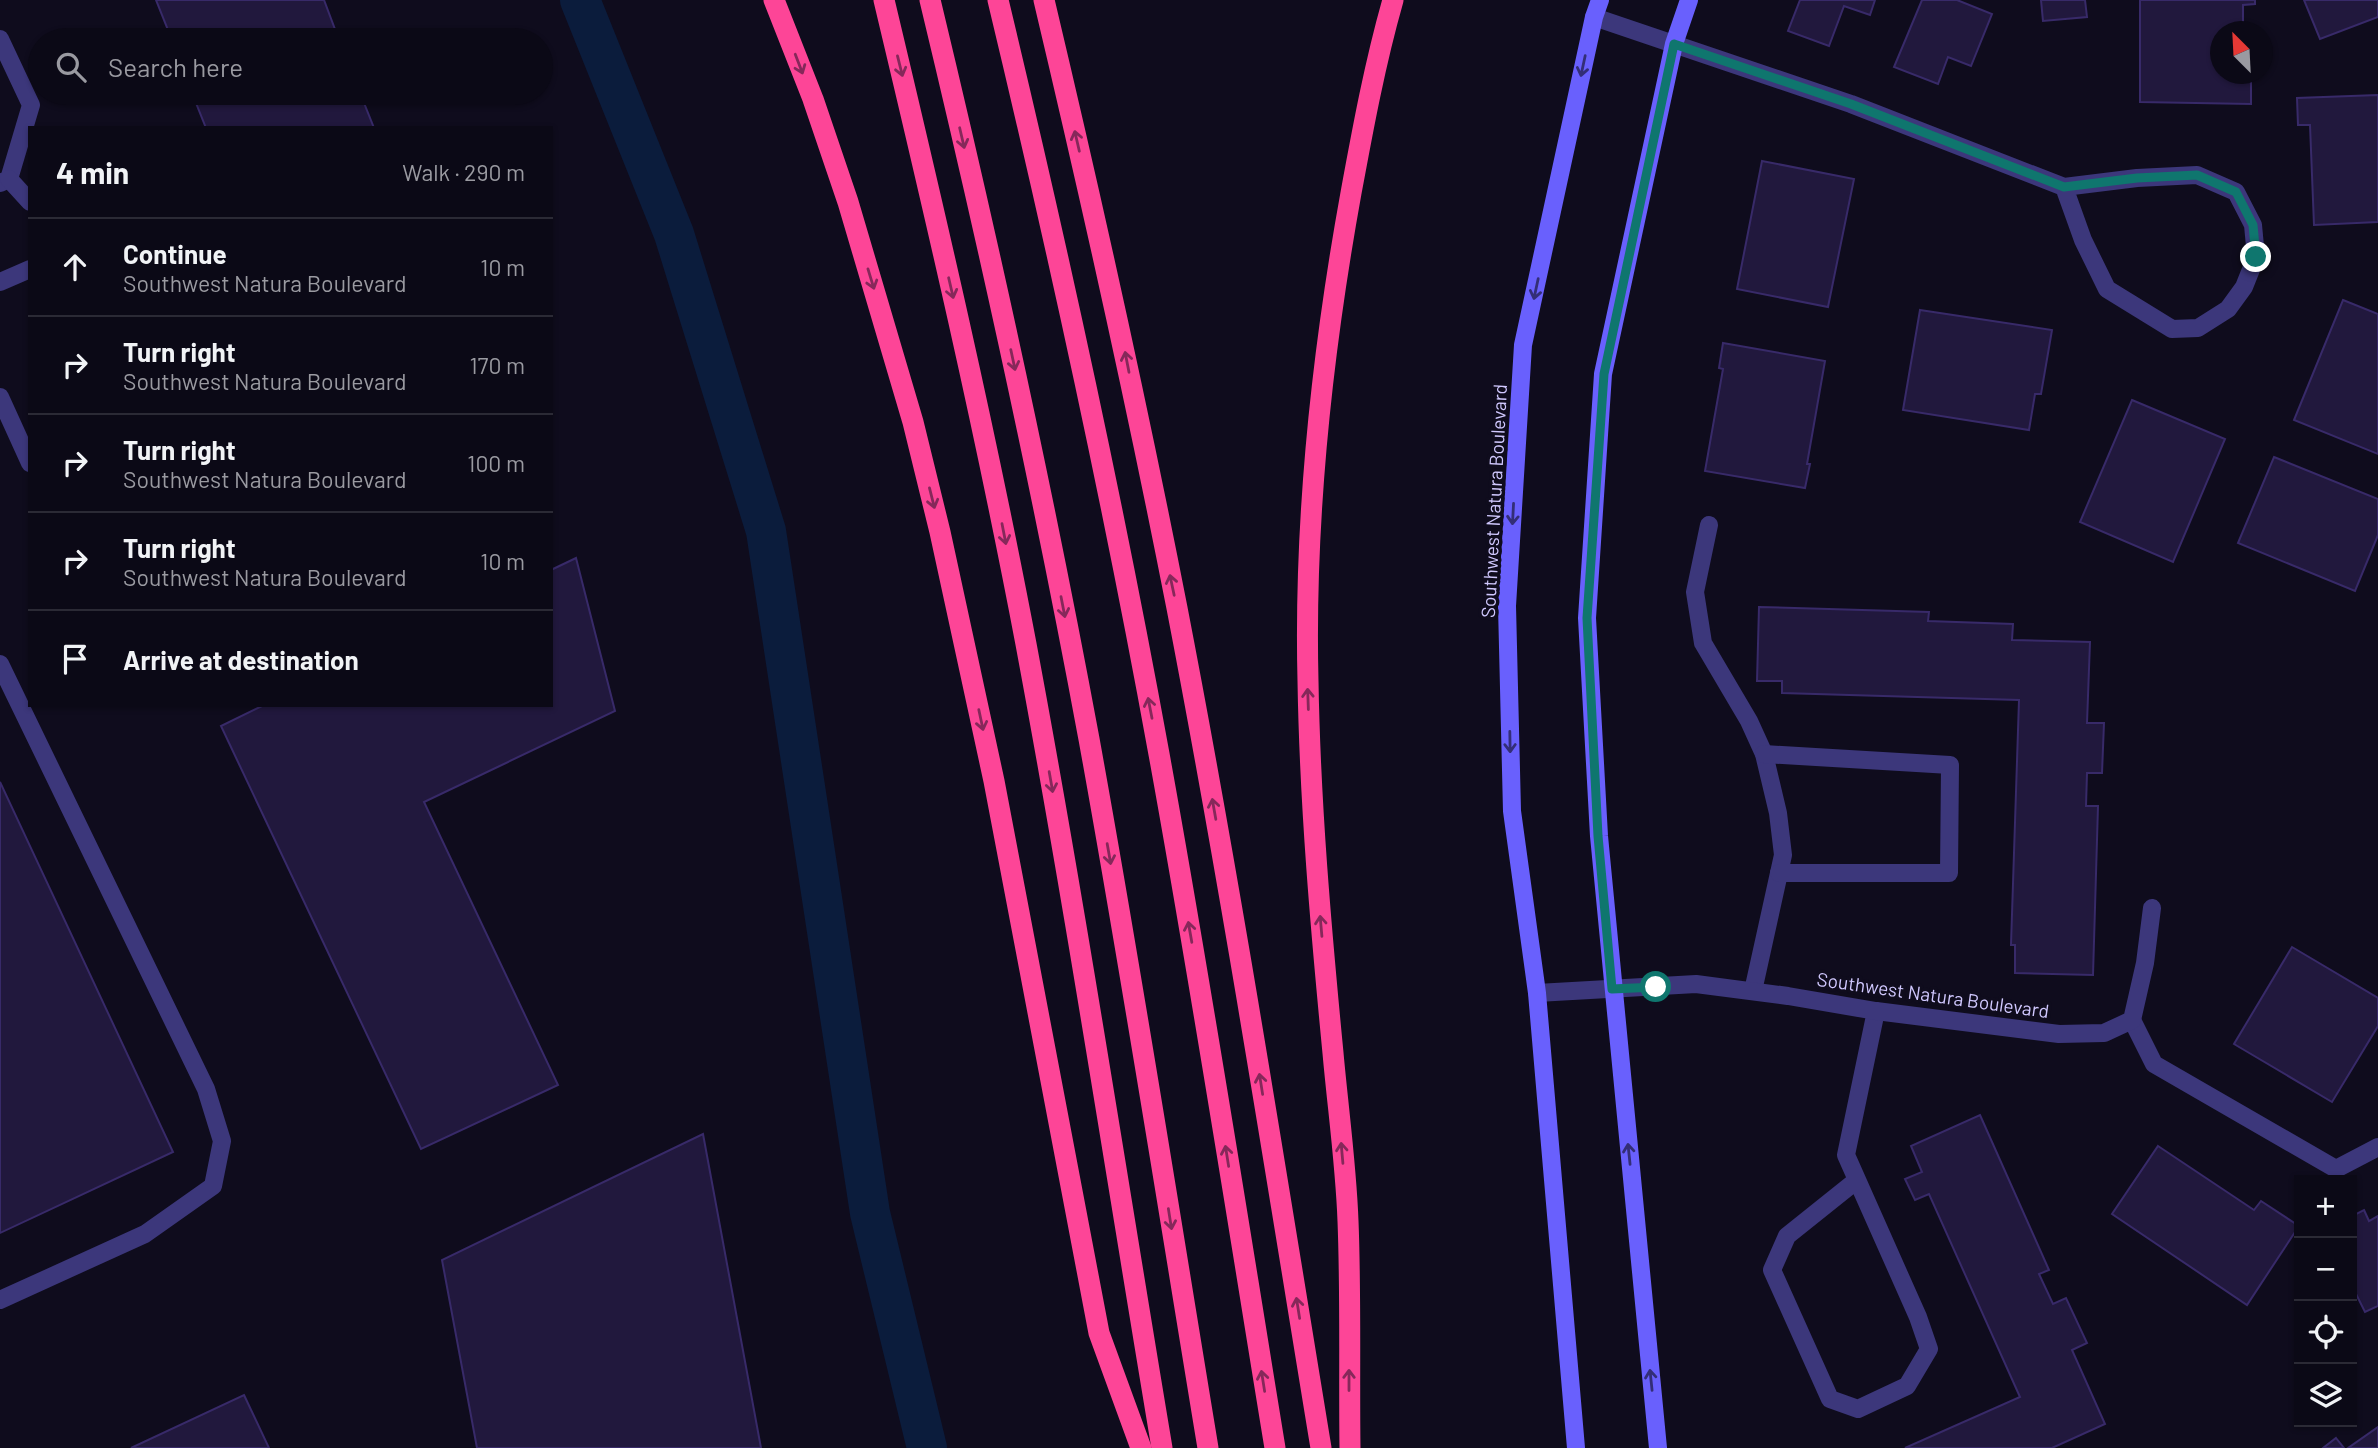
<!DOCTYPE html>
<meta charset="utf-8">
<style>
:root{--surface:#0b0916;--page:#14121f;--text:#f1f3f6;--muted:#9a9aa1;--line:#2b2a35}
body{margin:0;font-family:Barlow,sans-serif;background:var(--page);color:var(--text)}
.controls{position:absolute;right:21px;bottom:21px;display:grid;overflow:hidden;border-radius:0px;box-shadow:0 2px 5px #0004}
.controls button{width:63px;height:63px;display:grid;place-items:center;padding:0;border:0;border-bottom:2px solid var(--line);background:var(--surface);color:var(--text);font:35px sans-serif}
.compass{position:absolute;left:2210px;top:21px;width:63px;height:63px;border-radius:50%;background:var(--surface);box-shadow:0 2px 5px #0004;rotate:336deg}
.stop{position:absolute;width:21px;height:21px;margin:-16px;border:5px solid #0f766e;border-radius:50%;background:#fff}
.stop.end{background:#0f766e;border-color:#fff;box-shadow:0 2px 7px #0008}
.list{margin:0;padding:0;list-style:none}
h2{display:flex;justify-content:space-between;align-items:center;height:91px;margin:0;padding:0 28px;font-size:30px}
h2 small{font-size:23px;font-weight:400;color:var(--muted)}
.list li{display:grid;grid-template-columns:46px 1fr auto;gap:21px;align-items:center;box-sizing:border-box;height:98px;padding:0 28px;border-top:2px solid var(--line)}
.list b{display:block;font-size:26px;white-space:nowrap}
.list p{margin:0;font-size:23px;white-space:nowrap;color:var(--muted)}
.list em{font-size:23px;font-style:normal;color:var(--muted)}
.icon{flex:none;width:38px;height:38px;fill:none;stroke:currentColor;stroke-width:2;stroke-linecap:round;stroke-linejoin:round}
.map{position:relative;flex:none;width:2378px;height:1448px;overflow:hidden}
.search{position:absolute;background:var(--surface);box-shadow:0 2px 5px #0004;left:28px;top:28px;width:525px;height:77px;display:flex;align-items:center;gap:18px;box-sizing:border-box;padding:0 24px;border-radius:38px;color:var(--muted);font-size:26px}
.panel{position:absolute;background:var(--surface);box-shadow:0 2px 5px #0004;left:28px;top:126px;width:525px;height:581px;border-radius:0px}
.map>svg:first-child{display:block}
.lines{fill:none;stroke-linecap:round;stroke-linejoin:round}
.canal{stroke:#0b1c3c;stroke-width:40}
.building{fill:#21183d;stroke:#382a69;stroke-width:2}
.lane{stroke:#3c377b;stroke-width:18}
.street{stroke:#3c377b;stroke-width:18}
.secondary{stroke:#6960fd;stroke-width:18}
.highway{stroke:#fd4597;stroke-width:21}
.oneway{stroke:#86285a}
.oneway2{stroke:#332e77}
.route{stroke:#0f766e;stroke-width:9}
.labels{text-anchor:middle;stroke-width:7;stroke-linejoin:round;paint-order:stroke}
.street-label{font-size:19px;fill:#d0c8fe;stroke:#0f0c1d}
</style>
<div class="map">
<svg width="2378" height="1448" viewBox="0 0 2378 1448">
<rect width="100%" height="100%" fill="#0f0c1d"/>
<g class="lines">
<polyline class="canal" points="580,0 674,234 766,531 870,1213 927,1448"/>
</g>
<g class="building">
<polygon points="156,0 324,0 339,40 172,40"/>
<polygon points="1800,0 1875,0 1870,15 1844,6 1829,46 1788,31"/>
<polygon points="1922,0 1957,0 1992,14 1971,66 1948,57 1938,84 1894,67"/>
<polygon points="2041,0 2085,0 2087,17 2043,21"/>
<polygon points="2140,0 2255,0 2255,4 2243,5 2243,32 2220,32 2220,74 2251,76 2251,104 2140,102"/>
<polygon points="2304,0 2378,0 2378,17 2320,39"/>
<polygon points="192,93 360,93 374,128 206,128"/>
<polygon points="2378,95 2378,222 2314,225 2310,125 2298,125 2297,98"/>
<polygon points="1762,161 1854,179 1828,307 1737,289"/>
<polygon points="2343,300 2378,314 2378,454 2294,420"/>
<polygon points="1920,310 2052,330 2041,394 2035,394 2029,430 1903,410"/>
<polygon points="1723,343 1825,361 1807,464 1810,464 1805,488 1705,471 1723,369 1719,368"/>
<polygon points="2132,400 2225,439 2173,562 2080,522"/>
<polygon points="2274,457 2378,499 2378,535 2355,591 2238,543"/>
<polygon points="576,558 615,711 424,802 558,1085 421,1149 221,726 264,705 551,705 551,570"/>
<polygon points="1759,607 1929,612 1928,621 2013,624 2012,640 2090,642 2087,723 2104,723 2102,773 2087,773 2086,806 2098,806 2093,975 2015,973 2015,945 2011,945 2019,700 1782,693 1782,681 1757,681"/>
<polygon points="0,782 173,1152 0,1233"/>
<polygon points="2292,947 2378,998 2378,1026 2332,1102 2234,1044"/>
<polygon points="1980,1115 2049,1270 2039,1274 2053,1304 2066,1298 2087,1343 2072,1350 2105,1424 2052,1448 1905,1448 2020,1397 1929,1194 1915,1200 1905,1179 1922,1172 1911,1146"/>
<polygon points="703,1134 761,1448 477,1448 442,1260"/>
<polygon points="2158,1146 2254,1210 2261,1201 2299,1226 2247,1305 2112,1214"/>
<polygon points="2364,1210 2369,1221 2378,1216 2378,1306 2365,1312 2352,1286 2352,1216"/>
<polygon points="244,1395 269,1448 131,1448"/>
<polygon points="2378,1427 2378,1448 2348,1448"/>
<polygon points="2336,1438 2344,1448 2323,1448"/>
</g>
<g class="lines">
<g class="lane">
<polyline points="0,39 31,105 9,179 0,183"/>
<polyline points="9,179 30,202"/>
<polyline points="0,282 30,269"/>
<polyline points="0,397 30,463"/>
<polyline points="1709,525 1695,592 1703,643 1749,721 1764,754 1778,813 1783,855 1753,991"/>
<polyline points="0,664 206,1089 222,1141 213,1186 145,1234 0,1300"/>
<polyline points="1764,754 1950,765 1949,873 1779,873"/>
<polyline points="2132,1020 2154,1064 2336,1169 2378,1147"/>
<polyline points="1857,1180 1787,1236 1772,1270 1830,1399 1858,1409 1907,1386 1929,1349 1918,1317 1846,1155 1876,1011"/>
</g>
<g class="street">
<polyline points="1594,17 1851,104 2064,187 2137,178 2197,175 2236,192 2253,225 2256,257 2244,287 2228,309 2198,328 2172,329 2107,289 2083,240 2064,187"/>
<polyline points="1537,993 1696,984 1788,996 1876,1011 2059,1034 2104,1033 2132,1020 2145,963 2152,908"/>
</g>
<g class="secondary">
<polyline points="1576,1448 1537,993 1512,811 1507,606 1523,345 1594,17 1600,0"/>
<polyline points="1658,1448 1599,836 1587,618 1603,374 1674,44 1689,0"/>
</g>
<g class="highway">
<polyline points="774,0 813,99 848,202 913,422 940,532 994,781 1099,1333 1141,1448"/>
<path d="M884 0C935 214 985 428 1026 644 1076 911 1117 1180 1162 1448"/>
<path d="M930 0C989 245 1043 491 1089 739 1132 975 1169 1212 1208 1448"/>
<path d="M998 0C1058 250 1113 501 1159 754 1201 984 1237 1216 1275 1448"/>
<path d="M1044 0C1092 202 1137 404 1177 608 1231 887 1275 1168 1321 1448"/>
<path d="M1350 1448C1349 1372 1351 1296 1348 1221 1346 1165 1338 1109 1333 1053 1321 929 1310 805 1308 681 1304 518 1322 353 1351 193 1363 128 1375 63 1393 0"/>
</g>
</g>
<defs><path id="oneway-shaft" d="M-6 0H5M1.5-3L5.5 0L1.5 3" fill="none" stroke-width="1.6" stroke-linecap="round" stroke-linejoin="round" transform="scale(1.75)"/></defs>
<g class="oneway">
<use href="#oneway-shaft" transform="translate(799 64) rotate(69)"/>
<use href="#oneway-shaft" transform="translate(900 66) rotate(76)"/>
<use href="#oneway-shaft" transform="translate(962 138) rotate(77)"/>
<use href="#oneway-shaft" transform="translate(1077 141) rotate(-103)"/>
<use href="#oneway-shaft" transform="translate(871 279) rotate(73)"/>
<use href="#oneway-shaft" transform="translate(951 288) rotate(77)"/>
<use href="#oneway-shaft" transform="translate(1013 360) rotate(78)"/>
<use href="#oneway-shaft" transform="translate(1127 362) rotate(-101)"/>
<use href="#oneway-shaft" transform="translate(932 498) rotate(76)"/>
<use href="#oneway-shaft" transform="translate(1004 534) rotate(79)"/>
<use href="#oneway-shaft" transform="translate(1172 585) rotate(-102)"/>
<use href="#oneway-shaft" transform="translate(1063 607) rotate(79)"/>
<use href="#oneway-shaft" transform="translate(1308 699) rotate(-92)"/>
<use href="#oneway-shaft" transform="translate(1150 708) rotate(-101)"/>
<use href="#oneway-shaft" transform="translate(981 720) rotate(78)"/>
<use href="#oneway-shaft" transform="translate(1051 782) rotate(80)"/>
<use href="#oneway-shaft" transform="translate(1214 809) rotate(-100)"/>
<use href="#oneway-shaft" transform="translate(1109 854) rotate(80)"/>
<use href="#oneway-shaft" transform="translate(1321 926) rotate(-95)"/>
<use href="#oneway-shaft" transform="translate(1190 932) rotate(-100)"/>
<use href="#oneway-shaft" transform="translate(1261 1084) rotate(-99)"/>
<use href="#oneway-shaft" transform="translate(1342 1153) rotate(-95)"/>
<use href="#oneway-shaft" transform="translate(1227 1156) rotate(-99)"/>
<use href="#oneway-shaft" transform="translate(1170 1219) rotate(81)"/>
<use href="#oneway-shaft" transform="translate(1298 1308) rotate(-99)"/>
<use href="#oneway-shaft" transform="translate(1349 1380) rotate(-90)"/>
<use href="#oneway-shaft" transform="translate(1263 1381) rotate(-99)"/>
</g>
<g class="oneway2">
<use href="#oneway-shaft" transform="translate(1583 66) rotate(102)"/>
<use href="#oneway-shaft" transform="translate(1536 289) rotate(102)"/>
<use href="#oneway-shaft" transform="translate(1513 514) rotate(93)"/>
<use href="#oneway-shaft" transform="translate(1510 742) rotate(89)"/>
<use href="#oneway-shaft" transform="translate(1629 1154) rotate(-96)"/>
<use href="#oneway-shaft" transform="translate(1651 1380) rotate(-96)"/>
</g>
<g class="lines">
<polyline class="route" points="1656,987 1612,989 1598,836 1587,618 1604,374 1674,44 1851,104 2064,187 2137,178 2197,175 2236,192 2253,225 2256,257"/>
</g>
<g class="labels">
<g class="street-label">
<text transform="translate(1494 501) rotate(-87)" y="7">Southwest Natura Boulevard</text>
<text transform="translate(1933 995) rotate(8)" y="7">Southwest Natura Boulevard</text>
</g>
</g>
</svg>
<div class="controls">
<button>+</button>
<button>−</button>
<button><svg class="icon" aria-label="locate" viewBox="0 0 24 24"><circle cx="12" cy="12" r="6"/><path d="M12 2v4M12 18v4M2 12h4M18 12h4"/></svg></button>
<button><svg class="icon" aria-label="layers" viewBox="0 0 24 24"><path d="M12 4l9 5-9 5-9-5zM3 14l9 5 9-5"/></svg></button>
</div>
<svg class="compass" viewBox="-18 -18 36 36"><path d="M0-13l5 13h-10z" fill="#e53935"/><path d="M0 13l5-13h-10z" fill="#9a9aa1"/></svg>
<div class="stop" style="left:1656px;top:987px"></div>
<div class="stop end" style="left:2256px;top:257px"></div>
<div class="search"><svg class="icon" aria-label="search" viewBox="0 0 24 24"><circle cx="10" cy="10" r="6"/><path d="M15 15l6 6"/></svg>Search here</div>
<section class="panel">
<h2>4 min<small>Walk · 290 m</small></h2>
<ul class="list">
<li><svg class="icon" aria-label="ahead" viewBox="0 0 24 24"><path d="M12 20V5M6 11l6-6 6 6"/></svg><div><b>Continue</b><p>Southwest Natura Boulevard</p></div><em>10 m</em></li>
<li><svg class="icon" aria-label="right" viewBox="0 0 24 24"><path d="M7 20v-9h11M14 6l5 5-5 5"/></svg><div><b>Turn right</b><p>Southwest Natura Boulevard</p></div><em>170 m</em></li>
<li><svg class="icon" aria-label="right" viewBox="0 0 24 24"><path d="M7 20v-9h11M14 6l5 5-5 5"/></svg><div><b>Turn right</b><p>Southwest Natura Boulevard</p></div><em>100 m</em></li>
<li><svg class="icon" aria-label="right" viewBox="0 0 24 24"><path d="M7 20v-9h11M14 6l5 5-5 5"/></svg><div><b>Turn right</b><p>Southwest Natura Boulevard</p></div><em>10 m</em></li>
<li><svg class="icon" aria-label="arrive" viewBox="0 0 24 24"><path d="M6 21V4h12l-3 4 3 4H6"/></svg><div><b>Arrive at destination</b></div></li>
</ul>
</section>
</div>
